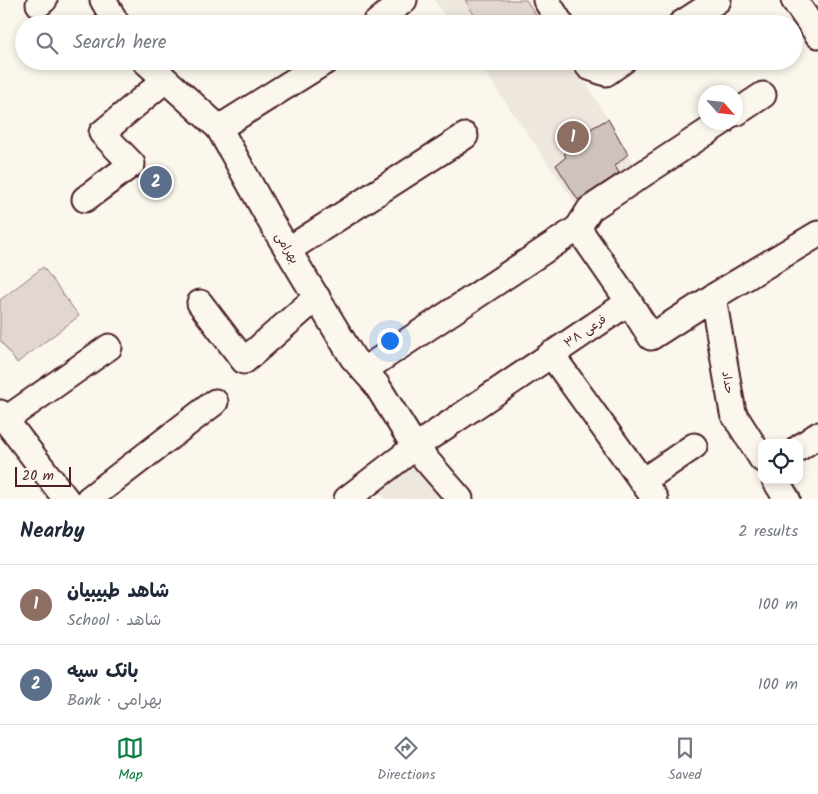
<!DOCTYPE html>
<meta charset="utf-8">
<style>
:root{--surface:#fff;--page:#f2f2f3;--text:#1f2937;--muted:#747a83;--line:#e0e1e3;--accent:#0b8043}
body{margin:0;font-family:Kalam,"Playpen Sans Arabic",sans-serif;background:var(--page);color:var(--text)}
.controls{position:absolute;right:15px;bottom:15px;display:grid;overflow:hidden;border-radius:10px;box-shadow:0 2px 8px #0003}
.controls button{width:45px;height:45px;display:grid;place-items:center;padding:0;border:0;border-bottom:1px solid var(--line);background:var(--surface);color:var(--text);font:25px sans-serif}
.compass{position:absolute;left:698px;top:85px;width:45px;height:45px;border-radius:50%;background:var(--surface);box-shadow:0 2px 8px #0003;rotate:117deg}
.scale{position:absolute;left:15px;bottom:12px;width:56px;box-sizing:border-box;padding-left:5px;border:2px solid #4a1f2b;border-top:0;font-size:14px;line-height:18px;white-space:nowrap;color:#4a1f2b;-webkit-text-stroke:4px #fbf7ec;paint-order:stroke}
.you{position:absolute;left:389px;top:340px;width:18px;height:18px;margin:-12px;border:4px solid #fff;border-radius:50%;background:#1a73e8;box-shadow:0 0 0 8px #1a73e833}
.badge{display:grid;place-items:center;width:32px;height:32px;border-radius:50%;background:var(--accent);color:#fff;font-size:16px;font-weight:700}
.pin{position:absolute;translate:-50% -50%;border:2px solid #fff;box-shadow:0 1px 5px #0006}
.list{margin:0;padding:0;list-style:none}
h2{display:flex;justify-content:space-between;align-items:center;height:65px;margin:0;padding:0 20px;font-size:21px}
h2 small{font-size:16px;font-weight:400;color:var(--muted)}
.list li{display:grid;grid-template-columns:32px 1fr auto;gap:15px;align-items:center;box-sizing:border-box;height:80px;padding:0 20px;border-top:1px solid var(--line)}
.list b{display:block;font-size:19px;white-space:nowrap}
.list p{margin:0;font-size:16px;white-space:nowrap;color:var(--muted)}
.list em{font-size:16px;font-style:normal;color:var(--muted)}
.icon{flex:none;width:28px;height:28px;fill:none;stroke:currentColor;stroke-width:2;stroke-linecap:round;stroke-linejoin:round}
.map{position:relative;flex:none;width:818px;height:499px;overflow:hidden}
.search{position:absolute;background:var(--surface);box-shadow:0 2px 8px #0003;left:15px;right:15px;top:15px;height:55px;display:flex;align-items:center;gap:12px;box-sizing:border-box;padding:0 18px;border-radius:28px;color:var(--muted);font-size:19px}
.sheet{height:225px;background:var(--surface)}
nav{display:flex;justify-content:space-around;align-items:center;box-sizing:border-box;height:70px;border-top:1px solid var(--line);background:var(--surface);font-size:14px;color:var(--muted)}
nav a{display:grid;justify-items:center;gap:2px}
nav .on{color:var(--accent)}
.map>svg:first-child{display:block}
.built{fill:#eee7de}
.green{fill:#e2d7d0;stroke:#967b7e}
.building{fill:#cfc2bc;stroke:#4a1f2b}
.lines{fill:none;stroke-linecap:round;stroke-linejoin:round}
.minor-casing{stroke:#4a1f2b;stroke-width:29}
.minor{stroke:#fbf7ec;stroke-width:25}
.labels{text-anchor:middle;stroke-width:4;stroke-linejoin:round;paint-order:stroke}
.street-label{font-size:12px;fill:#4a1f2b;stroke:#fbf7ec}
</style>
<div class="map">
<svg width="818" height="499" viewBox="0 0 818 499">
<rect width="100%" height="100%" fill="#fbf7ec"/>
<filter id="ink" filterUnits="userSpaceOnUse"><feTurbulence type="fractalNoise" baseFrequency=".02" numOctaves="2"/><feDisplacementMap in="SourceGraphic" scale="10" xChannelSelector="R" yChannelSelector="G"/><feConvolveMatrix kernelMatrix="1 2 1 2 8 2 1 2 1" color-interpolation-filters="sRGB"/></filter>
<g filter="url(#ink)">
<g class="built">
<polygon points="434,0 536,0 550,24 451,24"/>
<polygon points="477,61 573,61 636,167 579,208"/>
<polygon points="404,468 424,470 445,499 385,499 376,488"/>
</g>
<g class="green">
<polygon points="465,0 526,0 541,23 480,24"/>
<polygon points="43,267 79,316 17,363 0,340 0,300"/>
</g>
<polygon class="building" points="608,119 628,154 615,166 619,173 578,200 556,165 566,157 564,154 574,149 569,141"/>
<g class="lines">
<g class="minor-casing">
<g id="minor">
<polyline points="103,0 117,24"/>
<polyline points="546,0 561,24"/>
<polyline points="794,0 818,35"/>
<polyline points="39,4 44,0"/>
<polyline points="375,24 404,0"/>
<polyline points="681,24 718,0"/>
<polyline points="145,61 219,128 271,222 353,358 376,384 415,447 460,499"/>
<polyline points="585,61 589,67 606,73 623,61"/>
<polyline points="736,113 763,95"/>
<polyline points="219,128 326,61"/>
<polyline points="85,199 132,164 102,133 165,80"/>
<polyline points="578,228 629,302"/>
<polyline points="288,250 465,136"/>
<polyline points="713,297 733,413 762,459"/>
<polyline points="200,303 244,361 317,297"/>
<polyline points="551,354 655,499"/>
<polyline points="364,370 578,228 590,209 722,122"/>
<polyline points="0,413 66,499"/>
<polyline points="5,420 109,347"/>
<polyline points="799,448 818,435"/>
<polyline points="775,480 787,499"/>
<polyline points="643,481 694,446"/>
<polyline points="89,499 215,402"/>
<polyline points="347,499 415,447 629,302 651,337 713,297 818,234"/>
</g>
</g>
<use href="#minor" class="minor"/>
</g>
</g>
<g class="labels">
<g class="street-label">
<text transform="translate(287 248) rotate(59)" y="4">بهرامی</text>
<text transform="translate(585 331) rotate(-34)" y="4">فرعی ۳۸</text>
<text transform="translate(728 382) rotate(80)" y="4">حداد</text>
</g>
</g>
</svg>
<div class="controls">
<button><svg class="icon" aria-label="locate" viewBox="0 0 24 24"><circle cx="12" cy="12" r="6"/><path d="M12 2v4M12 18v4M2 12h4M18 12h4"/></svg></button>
</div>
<svg class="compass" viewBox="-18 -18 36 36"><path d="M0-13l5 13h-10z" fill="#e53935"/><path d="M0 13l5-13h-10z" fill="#747a83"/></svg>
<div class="scale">20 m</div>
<div class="you"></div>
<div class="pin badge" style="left:573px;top:137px;background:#8d6e63">1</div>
<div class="pin badge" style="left:156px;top:182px;background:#5c6f8a">2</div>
<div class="search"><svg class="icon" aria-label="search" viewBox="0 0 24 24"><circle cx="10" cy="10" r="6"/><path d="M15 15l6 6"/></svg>Search here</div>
</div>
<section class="sheet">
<h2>Nearby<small>2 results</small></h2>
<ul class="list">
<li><span class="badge" style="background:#8d6e63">1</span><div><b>شاهد طبیبیان</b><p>School · شاهد</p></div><em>100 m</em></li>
<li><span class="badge" style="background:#5c6f8a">2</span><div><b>بانک سپه</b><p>Bank · بهرامی</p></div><em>100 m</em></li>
</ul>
</section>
<nav>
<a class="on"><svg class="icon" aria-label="map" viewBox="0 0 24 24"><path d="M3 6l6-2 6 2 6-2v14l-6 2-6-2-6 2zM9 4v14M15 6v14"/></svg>Map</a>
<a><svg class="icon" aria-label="directions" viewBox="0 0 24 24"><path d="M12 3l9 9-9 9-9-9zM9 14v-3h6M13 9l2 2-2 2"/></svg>Directions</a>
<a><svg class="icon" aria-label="saved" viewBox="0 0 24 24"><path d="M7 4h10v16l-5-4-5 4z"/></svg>Saved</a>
</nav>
